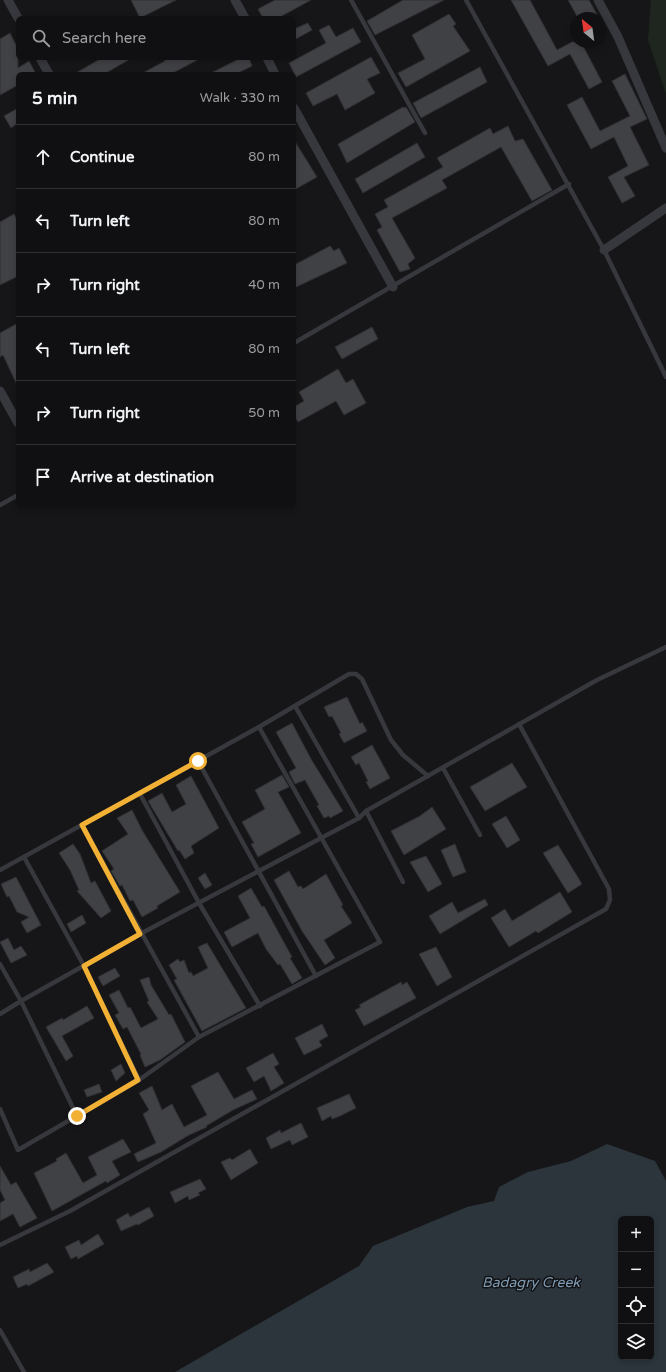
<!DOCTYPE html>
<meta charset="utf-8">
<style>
:root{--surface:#101012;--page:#1e1e20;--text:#f1f3f6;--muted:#9c9d9f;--line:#303032}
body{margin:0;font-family:"Varela Round",sans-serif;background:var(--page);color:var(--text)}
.controls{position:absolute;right:12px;bottom:12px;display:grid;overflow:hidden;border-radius:6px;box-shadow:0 2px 6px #0003}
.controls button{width:36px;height:36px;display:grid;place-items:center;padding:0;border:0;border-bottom:1px solid var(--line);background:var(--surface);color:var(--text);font:20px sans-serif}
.compass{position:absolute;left:570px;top:12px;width:36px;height:36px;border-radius:50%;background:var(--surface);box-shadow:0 2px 6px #0003;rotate:331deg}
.stop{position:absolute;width:12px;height:12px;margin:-9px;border:3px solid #f2b134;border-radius:50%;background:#fff}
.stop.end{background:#f2b134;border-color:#fff;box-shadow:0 1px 4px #0008}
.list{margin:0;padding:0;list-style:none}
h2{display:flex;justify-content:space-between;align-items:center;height:52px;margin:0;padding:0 16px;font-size:17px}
h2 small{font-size:13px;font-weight:400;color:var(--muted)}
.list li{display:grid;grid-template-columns:26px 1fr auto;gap:12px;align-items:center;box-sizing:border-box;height:64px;padding:0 16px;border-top:1px solid var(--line)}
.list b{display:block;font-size:15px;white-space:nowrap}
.list em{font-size:13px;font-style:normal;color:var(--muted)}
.icon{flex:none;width:22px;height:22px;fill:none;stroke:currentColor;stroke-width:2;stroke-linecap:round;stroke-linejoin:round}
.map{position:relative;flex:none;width:666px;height:1372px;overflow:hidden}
.search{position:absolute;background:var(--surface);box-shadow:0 2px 6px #0003;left:16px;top:16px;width:280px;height:44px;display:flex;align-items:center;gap:10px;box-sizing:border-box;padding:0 14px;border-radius:6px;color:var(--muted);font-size:15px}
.panel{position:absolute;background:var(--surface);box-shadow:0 2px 6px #0003;left:16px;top:72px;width:280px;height:436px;border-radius:6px}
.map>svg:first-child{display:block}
.green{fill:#1e261f}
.water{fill:#2c353c;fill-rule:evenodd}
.building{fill:#404145;stroke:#303034}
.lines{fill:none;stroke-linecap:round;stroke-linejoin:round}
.service{stroke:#37383d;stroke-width:4.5}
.minor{stroke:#37383d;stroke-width:9}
.route{stroke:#f2b134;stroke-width:5}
.labels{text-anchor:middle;stroke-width:3;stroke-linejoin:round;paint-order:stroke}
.water-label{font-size:14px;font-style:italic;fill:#7f9bb3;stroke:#111113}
</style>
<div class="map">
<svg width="666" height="1372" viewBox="0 0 666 1372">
<rect width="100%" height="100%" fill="#161618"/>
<polygon class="green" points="651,0 666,0 666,94 648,40"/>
<path class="water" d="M607 1144 655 1161 666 1181V1372H175L359 1266 373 1246 467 1207 494 1201 499 1187 528 1172 571 1161ZM621 1219H651V1357H621Z"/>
<g class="building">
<polygon points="131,0 176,0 140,18"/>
<polygon points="275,0 311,0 278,18 263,18 258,9"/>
<polygon points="403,0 444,0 375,35 367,21"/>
<polygon points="511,0 530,0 557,50 572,42 581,42 602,82 589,89 570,54 548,66"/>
<polygon points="568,0 589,0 599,18 578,18"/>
<polygon points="449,14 456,24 453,26 470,51 406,87 398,73 425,59 412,35"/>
<polygon points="308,23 312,30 294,40 294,29"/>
<polygon points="329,25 336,37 353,28 361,42 296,77 289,63 326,43 319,30"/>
<polygon points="10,33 18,49 18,68 29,61 36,74 18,74 18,85 0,95 0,39"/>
<polygon points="371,57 380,73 367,79 375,93 345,110 337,94 313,106 306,93"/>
<polygon points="102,58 132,58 104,74 74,74"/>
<polygon points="164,58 201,58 171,74 141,74 165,61"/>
<polygon points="241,58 249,58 252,66 236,74 209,74"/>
<polygon points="480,67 487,82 421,118 413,103"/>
<polygon points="625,74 647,119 630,127 649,165 624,177 635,196 622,203 608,177 628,166 614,137 591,149 567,105 582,97 600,131 630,116 612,81"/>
<polygon points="403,107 404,108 406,107 415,122 347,163 338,144"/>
<polygon points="18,108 18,123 11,128 4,116"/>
<polygon points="508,126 515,141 523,139 552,190 532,201 501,147 442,180 447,188 392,218 415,258 408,264 410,269 400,272 377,230 382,227 375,214 388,207 384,200 443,167 437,158 490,128 493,134"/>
<polygon points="294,140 317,177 294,190"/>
<polygon points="417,143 425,157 363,193 355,179"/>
<polygon points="14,214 18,222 18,276 0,285 0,222"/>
<polygon points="330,246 334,251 339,248 347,263 294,288 294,265"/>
<polygon points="18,323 18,387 3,355 0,357 0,333"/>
<polygon points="372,327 378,339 342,359 335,347"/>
<polygon points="338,369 346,383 353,379 366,403 344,415 336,401 298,422 294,415 294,407 304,401 299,392"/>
<polygon points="347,697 360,724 362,722 367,731 344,743 339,734 341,733 332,716 329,717 324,707"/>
<polygon points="292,723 311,759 343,811 330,818 329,816 324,818 317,806 319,805 305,780 295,784 289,772 296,768 276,732"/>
<polygon points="372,745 390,778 370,789 366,782 368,781 359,763 356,765 351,757"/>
<polygon points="512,763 527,787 485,811 470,787"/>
<polygon points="282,775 289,787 278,792 301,833 258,857 251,844 254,843 242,822 265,809 255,790"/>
<polygon points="191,776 219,828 191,846 194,853 185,859 179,850 178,851 148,801 162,793 172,812 186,804 176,785"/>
<polygon points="432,807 446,829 404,855 391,831 420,816"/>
<polygon points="132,810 142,830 180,892 157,906 158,908 142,917 133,900 130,901 122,885 120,886 111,871 114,869 102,851 128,834 117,818"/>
<polygon points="506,816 520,840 507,848 492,824"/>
<polygon points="73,844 80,854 91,883 95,881 111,911 101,918 77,891 79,890 70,870 59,853"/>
<polygon points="455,844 466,872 453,877 441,850"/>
<polygon points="558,845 582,884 568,893 543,853"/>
<polygon points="426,856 442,884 428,892 410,862"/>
<polygon points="289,871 298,887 301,886 303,889 326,874 343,905 341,906 352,923 324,940 335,958 325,965 302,931 274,880"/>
<polygon points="205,873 212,885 205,889 198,878"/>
<polygon points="16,877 41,925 27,933 21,922 29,917 17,912 9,896 7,897 1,884"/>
<polygon points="251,888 262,907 264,906 292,957 290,958 302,978 292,984 280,964 278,965 266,949 258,933 232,947 224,932 250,918 238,896"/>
<polygon points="560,892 572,912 538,933 536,931 509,947 491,918 505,909 512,921"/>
<polygon points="485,899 488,905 440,934 429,916 452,902 458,913"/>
<polygon points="82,915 86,923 71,932 67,924"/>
<polygon points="8,938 14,950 21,946 27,955 11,963 0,942"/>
<polygon points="207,943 246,1008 202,1031 174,980 177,979 169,965 178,959 180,962 184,960 189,973 191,972 193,976 208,968 198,947"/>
<polygon points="436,947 452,977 437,986 419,954"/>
<polygon points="115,968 120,976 103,986 98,977"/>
<polygon points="149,977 151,985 169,1015 171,1014 185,1042 160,1060 145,1067 140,1055 141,1054 127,1027 123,1029 115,1015 119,1013 109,995 119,990 128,1008 130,1007 141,1028 158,1019 147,1002 149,1001 140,980"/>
<polygon points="401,982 402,985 407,982 416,998 364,1026 355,1010 361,1007 359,1005"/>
<polygon points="87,1006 94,1018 62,1036 73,1056 66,1061 46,1027 62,1018 63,1020"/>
<polygon points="322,1024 328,1036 319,1041 322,1046 304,1055 295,1038"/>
<polygon points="273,1053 279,1064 274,1067 284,1083 271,1091 264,1076 254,1082 246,1068"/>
<polygon points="121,1064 125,1073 116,1081 111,1070"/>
<polygon points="218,1072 234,1099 252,1090 257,1099 233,1110 206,1126 207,1127 189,1135 161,1152 138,1162 134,1154 156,1143 143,1114 149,1110 139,1093 152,1086 162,1110 172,1104 184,1127 207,1115 191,1086"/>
<polygon points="99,1084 102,1092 87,1097 84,1090"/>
<polygon points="349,1094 356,1108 340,1116 332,1119 331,1116 322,1121 317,1108"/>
<polygon points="301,1123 308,1137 292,1145 290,1140 271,1149 266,1138 280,1130 281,1133"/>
<polygon points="123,1139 131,1152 112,1161 120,1175 107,1183 106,1181 52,1211 34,1173 57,1161 56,1159 66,1153 83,1183 97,1175 88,1157"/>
<polygon points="250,1149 258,1163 231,1180 221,1162 230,1158 232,1160"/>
<polygon points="0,1166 11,1185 16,1182 37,1218 20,1227 13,1214 0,1221 0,1203 5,1200 0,1190"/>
<polygon points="200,1179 206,1189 198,1193 200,1195 189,1200 188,1196 175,1203 170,1192"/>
<polygon points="149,1207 154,1216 138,1225 137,1224 121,1231 116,1220 128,1213 130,1217"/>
<polygon points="98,1234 104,1244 78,1259 77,1256 71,1259 65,1247 79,1240 81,1245"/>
<polygon points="47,1263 54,1272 28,1286 27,1284 18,1288 13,1277 29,1269 30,1272"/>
</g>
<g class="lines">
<g class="service">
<polyline points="351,0 425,133"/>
<polyline points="466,0 604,250 666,377"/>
<polyline points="294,343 569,184"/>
<polyline points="0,505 18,495"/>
<polyline points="295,706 359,818"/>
<polyline points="198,761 316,976"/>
<polyline points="443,768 480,835"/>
<polyline points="140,794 199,903 260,1006"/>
<polyline points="366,811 403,882"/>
<polyline points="82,825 199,1037"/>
<polyline points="24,857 84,966 139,1080"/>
<polyline points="0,870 259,727 349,674 356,674 362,679 391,740 403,755 428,776"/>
<polyline points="0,964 21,1001 77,1116"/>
<polyline points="0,1014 21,1001 140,934 359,818 366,811 597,680 666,647"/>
<polyline points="0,1109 18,1150 139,1080 199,1037 380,942 259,727"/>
<polyline points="0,1245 70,1211 606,909 610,900 609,889 519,724"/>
<polyline points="0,1330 24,1372"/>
</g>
<g class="minor">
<polyline points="8,0 18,18"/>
<polyline points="235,0 245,18"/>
<polyline points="598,0 618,37 666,148"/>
<polyline points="40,58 49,74"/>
<polyline points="267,58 275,74"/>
<polyline points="294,108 393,287"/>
<polyline points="604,250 666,208"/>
<polyline points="0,391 18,423"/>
</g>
</g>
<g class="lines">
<polyline class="route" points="77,1116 138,1080 84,966 140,934 82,825 198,761"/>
</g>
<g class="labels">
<g class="water-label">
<text x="531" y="1287">Badagry Creek</text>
</g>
</g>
</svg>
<div class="controls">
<button>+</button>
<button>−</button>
<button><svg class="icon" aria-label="locate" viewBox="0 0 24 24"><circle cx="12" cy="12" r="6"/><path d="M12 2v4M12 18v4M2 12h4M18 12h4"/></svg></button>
<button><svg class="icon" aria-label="layers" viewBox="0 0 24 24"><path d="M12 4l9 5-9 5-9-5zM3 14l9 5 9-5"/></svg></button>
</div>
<svg class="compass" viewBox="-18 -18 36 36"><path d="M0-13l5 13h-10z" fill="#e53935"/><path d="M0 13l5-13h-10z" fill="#9c9d9f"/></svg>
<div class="stop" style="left:198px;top:761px"></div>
<div class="stop end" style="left:77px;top:1116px"></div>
<div class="search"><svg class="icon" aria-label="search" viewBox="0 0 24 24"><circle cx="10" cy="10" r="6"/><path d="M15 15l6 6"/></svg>Search here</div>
<section class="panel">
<h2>5 min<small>Walk · 330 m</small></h2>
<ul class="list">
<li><svg class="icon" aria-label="ahead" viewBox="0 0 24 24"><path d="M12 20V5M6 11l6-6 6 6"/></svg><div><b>Continue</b></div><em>80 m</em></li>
<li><svg class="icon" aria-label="left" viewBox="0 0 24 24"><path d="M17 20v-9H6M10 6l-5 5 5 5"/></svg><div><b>Turn left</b></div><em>80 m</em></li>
<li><svg class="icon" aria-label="right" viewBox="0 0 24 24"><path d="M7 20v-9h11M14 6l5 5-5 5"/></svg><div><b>Turn right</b></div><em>40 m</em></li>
<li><svg class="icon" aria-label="left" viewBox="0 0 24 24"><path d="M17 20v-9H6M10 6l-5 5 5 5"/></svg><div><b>Turn left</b></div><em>80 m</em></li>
<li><svg class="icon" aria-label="right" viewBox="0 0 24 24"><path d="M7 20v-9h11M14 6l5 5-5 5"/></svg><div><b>Turn right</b></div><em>50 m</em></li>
<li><svg class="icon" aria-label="arrive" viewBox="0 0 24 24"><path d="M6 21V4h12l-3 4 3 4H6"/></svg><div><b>Arrive at destination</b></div></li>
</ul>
</section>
</div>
